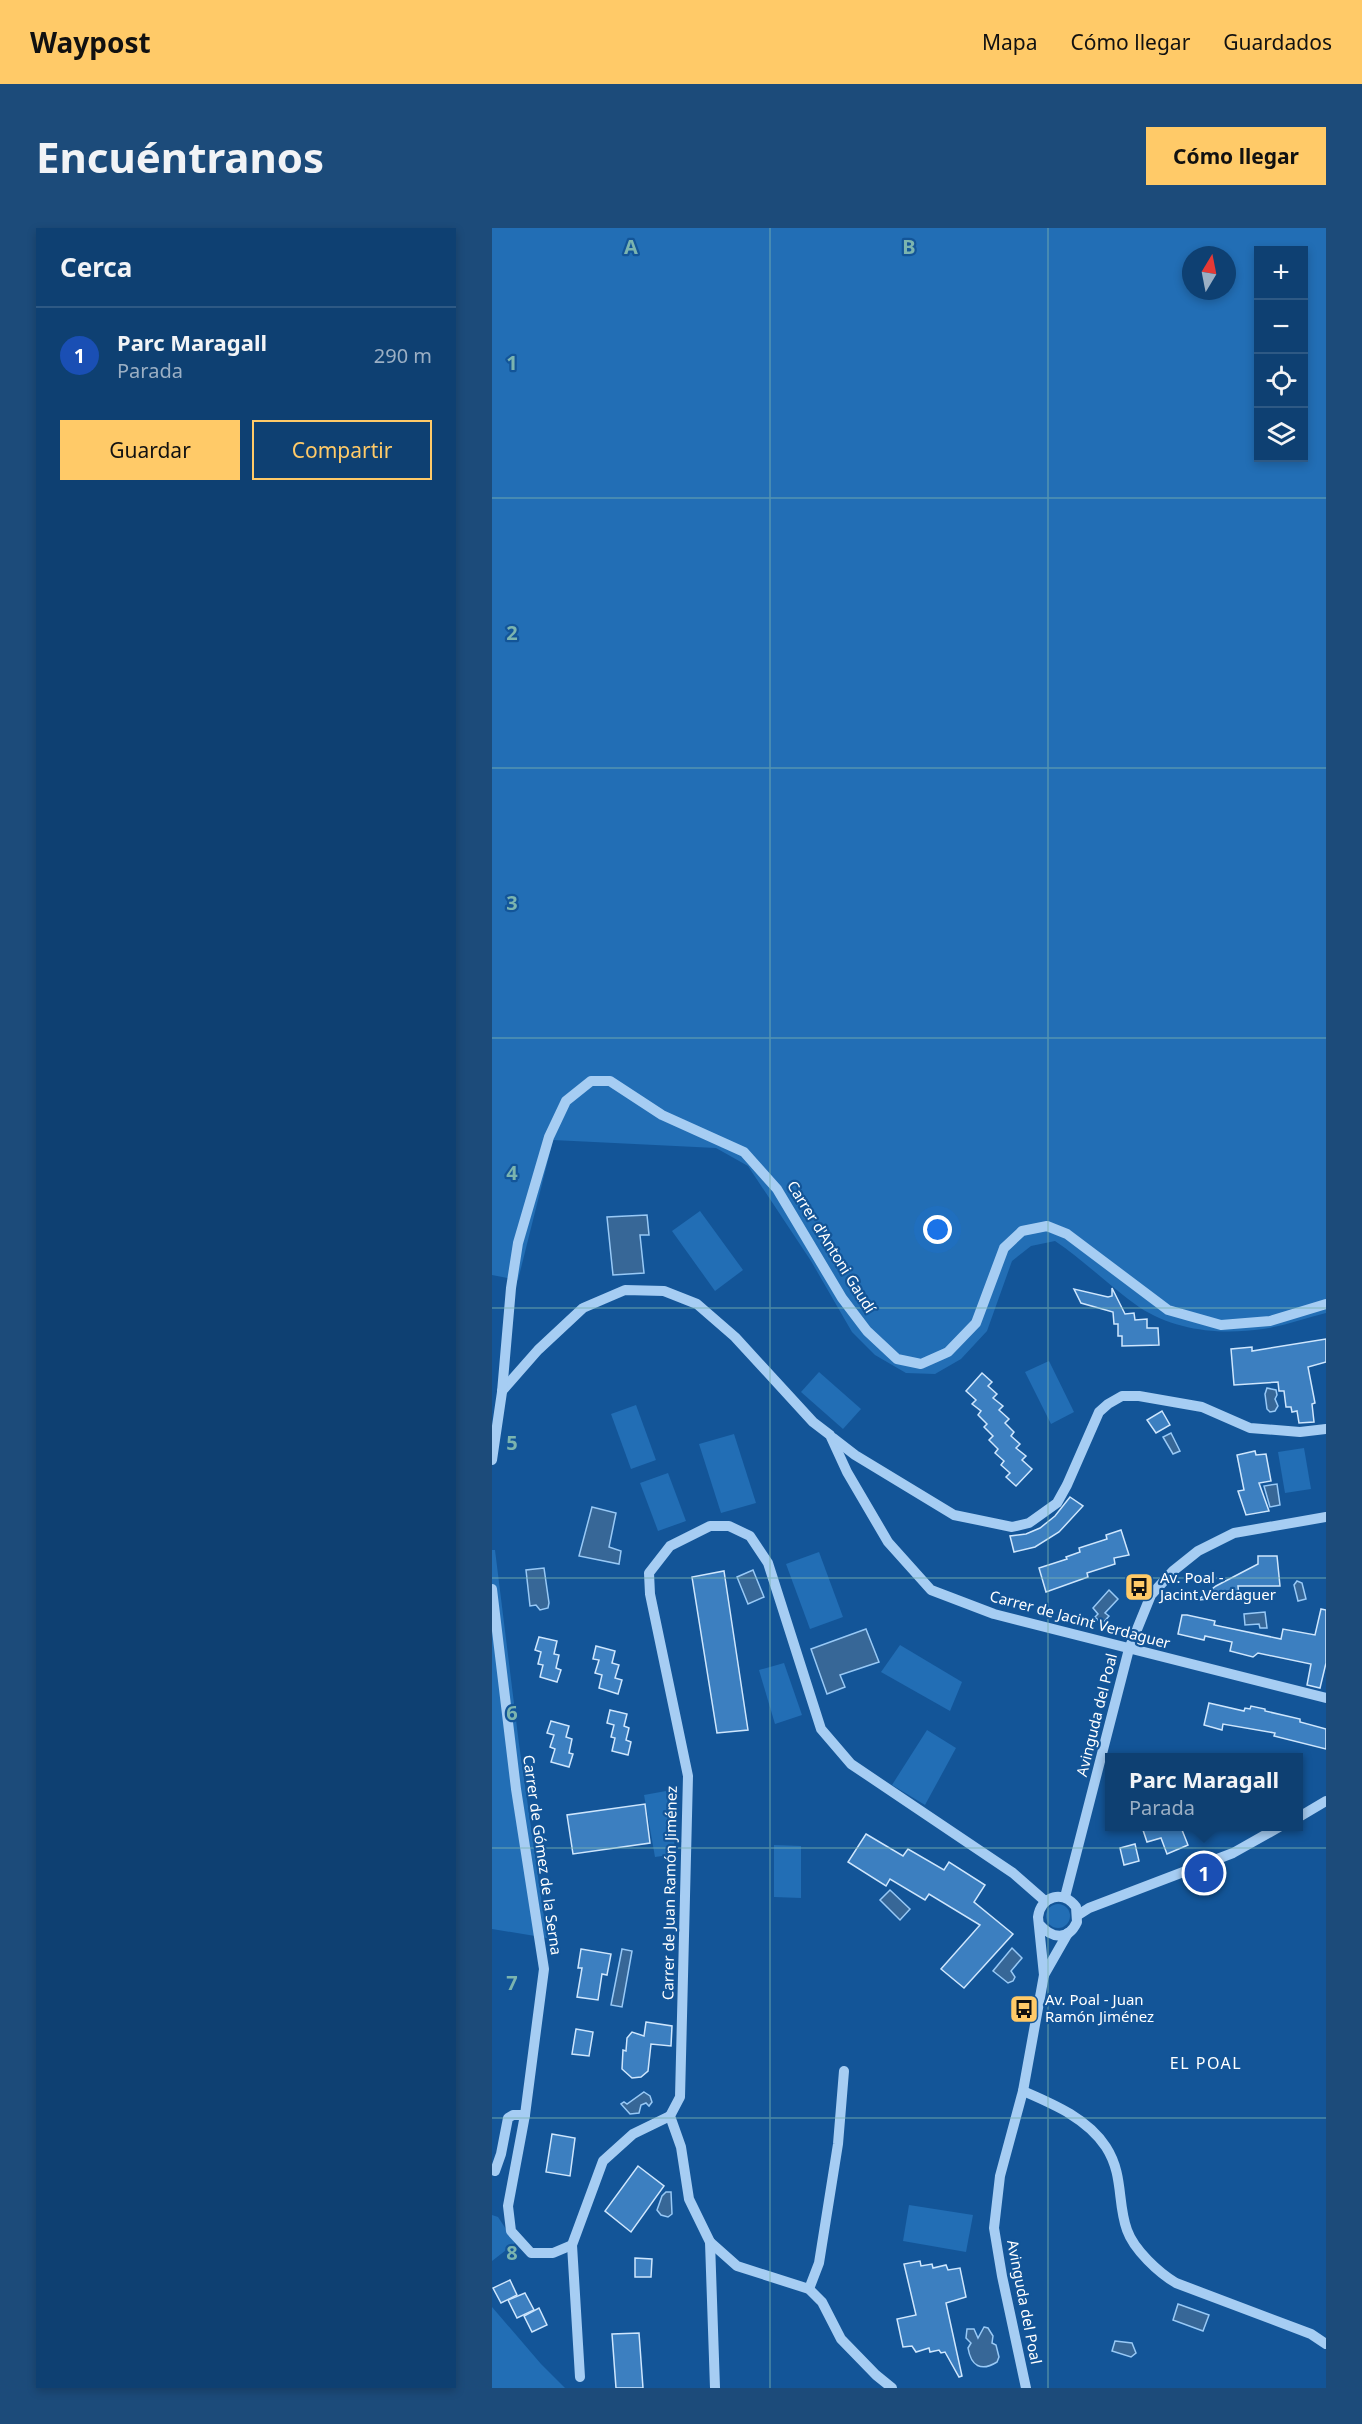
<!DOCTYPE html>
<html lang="es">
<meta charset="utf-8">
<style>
:root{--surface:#0e4072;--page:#1c4b7a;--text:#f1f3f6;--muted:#9bafc4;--line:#2e5984;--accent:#ffca68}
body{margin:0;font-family:"Noto Sans",sans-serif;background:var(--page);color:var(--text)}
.controls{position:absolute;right:18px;top:18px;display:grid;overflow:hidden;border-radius:0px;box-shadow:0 3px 9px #0003}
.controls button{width:54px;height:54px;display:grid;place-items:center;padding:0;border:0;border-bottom:2px solid var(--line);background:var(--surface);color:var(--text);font:30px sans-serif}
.compass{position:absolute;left:690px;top:18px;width:54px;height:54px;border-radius:50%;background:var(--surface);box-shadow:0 3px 9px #0003;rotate:10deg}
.you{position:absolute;left:446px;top:1002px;width:21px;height:21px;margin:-15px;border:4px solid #fff;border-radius:50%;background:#1a73e8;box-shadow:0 0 0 9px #1a73e833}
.badge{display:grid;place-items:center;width:39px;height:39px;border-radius:50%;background:var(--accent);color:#fff;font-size:20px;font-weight:700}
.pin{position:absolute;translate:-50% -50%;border:3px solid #fff;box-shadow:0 2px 6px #0006}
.popup{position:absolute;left:613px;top:1525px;width:198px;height:78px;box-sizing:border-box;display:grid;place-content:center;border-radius:0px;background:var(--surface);filter:drop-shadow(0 2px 4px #0005);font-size:20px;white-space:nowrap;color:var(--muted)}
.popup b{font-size:22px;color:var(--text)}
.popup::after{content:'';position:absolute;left:50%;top:100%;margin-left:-12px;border:12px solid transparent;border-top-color:var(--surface)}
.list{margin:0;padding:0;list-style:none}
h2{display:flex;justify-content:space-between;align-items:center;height:78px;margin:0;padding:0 24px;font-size:26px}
h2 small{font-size:20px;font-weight:400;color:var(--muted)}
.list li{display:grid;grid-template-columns:39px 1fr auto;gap:18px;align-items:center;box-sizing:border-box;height:96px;padding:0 24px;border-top:2px solid var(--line)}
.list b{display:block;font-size:22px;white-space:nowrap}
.list p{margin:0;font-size:20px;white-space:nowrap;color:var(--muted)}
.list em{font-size:20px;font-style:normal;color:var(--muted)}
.actions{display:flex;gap:12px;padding:18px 24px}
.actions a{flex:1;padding:14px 0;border:2px solid var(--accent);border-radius:0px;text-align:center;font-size:21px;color:var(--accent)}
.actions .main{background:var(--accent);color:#111}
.icon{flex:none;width:33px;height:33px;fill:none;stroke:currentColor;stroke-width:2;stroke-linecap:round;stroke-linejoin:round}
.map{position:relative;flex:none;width:834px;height:2160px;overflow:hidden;border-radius:0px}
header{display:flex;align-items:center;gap:36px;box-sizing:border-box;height:84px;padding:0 30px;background:var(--accent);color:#111}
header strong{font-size:28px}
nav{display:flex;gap:33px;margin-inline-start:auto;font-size:21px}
.intro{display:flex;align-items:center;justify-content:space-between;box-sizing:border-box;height:144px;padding:0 36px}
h1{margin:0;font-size:42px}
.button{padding:15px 27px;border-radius:0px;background:var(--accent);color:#111;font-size:21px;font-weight:700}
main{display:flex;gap:36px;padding:0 36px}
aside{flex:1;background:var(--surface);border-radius:0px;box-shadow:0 3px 9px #0003}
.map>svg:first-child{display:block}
.green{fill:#226eb5;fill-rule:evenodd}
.water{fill:#376797;stroke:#98c9f6;stroke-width:1.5}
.building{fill:#3c7fc0;stroke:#cee6fd;stroke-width:1.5}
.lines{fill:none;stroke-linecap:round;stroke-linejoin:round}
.minor{stroke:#a6cdf3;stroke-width:10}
.grid{fill:none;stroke:#7bb4af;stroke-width:1.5;stroke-opacity:0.55}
.labels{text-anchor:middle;stroke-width:4.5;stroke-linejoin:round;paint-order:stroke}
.street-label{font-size:15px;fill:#fff;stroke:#135598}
.poi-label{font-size:15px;fill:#fff;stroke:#135598;text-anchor:start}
.neighbourhood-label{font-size:16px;letter-spacing:1.5px;fill:#fff;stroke:#135598}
.grid-label{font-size:20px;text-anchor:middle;font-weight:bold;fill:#7bb4af;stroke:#135598;stroke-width:4.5;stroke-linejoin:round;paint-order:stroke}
</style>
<header>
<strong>Waypost</strong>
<nav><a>Mapa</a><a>Cómo llegar</a><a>Guardados</a></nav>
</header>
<div class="intro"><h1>Encuéntranos</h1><a class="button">Cómo llegar</a></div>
<main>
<aside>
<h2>Cerca<small></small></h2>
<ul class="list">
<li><span class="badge" style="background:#1a4fb4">1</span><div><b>Parc Maragall</b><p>Parada</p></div><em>290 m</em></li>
</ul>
<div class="actions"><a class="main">Guardar</a><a>Compartir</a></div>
</aside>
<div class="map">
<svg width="834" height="2160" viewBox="0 0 834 2160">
<rect width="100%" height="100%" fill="#135598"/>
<g class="green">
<path d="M0 0H834V1085C813 1090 792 1098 771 1101 729 1107 683 1103 647 1079 618 1059 593 1033 563 1013L539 1018 520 1033 495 1103 469 1131 443 1146 414 1145 383 1127 360 1104 319 1033 256 938 224 920 61 912 26 1052 0 1047ZM766 22H812V230H766ZM699 27H735V63H699Z"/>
<polygon points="208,983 251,1042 223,1063 180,1003"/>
<polygon points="557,1133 582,1184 559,1196 533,1144"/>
<polygon points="327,1144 369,1181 351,1201 309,1164"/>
<polygon points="144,1177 164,1232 139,1241 119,1186"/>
<polygon points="242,1206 264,1275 229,1285 207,1216"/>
<polygon points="812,1220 819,1261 793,1265 786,1224"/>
<polygon points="176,1245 194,1293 166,1303 148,1255"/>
<polygon points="0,1322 3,1322 27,1516 55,1710 0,1701"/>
<polygon points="327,1324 351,1389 318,1401 294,1336"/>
<polygon points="408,1417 470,1454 458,1483 389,1444"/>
<polygon points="292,1435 310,1487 283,1496 267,1442"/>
<polygon points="435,1502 464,1520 433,1577 400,1557"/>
<polygon points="174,1563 184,1626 163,1629 152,1567"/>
<polygon points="282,1617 309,1618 309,1670 282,1669"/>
<circle cx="566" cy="1688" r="12"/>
<polygon points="417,1977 481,1987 474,2024 411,2013"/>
<polygon points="0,1987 6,1989 23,2015 0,2033"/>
<polygon points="0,2079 49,2136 73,2160 0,2160"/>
</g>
<g class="water">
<polygon points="155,987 157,1007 148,1007 152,1045 121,1047 115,989"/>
<polygon points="775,1160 784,1162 785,1167 783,1171 786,1178 783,1183 778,1184 775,1181 773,1166"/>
<polygon points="679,1205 688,1223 681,1226 671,1209"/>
<polygon points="785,1256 788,1277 778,1279 772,1258"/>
<polygon points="100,1279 124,1285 117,1319 129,1323 127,1336 87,1328"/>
<polygon points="52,1340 57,1375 56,1380 48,1382 44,1377 38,1378 34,1342"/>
<polygon points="261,1342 272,1369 256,1376 245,1349"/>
<polygon points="805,1353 810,1355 814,1371 806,1373 802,1357"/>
<polygon points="617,1362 626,1371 613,1385 617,1388 610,1396 603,1389 606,1386 601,1380"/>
<polygon points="773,1384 775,1400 768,1400 767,1396 753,1397 752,1386"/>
<polygon points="374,1401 387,1434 348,1447 353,1459 335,1466 319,1421"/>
<polygon points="398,1662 418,1681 408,1692 388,1672"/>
<polygon points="520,1720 530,1730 519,1743 523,1749 521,1753 516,1755 501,1743"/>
<polygon points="130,1721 140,1723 130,1779 119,1777"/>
<polygon points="152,1864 158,1868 160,1874 157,1878 154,1875 149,1877 147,1885 138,1886 129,1876 132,1874 135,1876"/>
<polygon points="174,1964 179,1964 180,1986 176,1989 169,1987 165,1982 170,1968"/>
<polygon points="686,2076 717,2087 711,2103 681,2092"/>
<path d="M492 2099 496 2100 501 2108 500 2115 504 2117 507 2129 505 2134C489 2144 479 2138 476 2120L479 2115 474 2110 475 2101H482L486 2110Z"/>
<polygon points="623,2113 640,2115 644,2125 639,2129 620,2123"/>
</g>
<g class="building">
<polygon points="620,1060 633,1086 642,1085 643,1092 655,1091 655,1100 666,1100 667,1117 630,1118 630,1108 626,1108 626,1096 622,1096 621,1084 589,1075 582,1061 616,1069 620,1068"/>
<polygon points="834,1111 834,1134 816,1139 823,1175 820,1176 822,1194 807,1195 805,1183 800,1184 799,1179 794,1179 792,1163 787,1163 786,1154 742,1157 739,1121 760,1119 760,1123"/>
<polygon points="490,1145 500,1154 496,1158 505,1166 501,1170 511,1178 507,1182 517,1191 513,1195 522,1204 519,1208 528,1216 524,1220 534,1228 530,1232 540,1241 524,1258 514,1249 518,1245 509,1237 512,1233 503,1225 506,1221 497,1212 501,1208 492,1199 495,1196 486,1187 489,1183 480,1176 484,1172 474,1163"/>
<polygon points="670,1183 678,1197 664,1205 655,1192"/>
<polygon points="763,1223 764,1227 774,1226 779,1253 767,1255 777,1283 754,1287 746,1263 752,1262 745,1227"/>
<polygon points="578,1269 591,1278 567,1304 543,1319 522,1324 518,1308 534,1306 548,1300 563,1288"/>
<polygon points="629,1302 637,1327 622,1330 623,1336 595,1345 596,1349 554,1364 547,1340 575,1331 574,1329 588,1324 587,1320 615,1311 614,1307"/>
<polygon points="766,1328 785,1328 788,1358 746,1358 747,1368 706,1372 724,1358 766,1336"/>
<polygon points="232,1343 256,1502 225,1505 200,1349"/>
<polygon points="829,1381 834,1382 834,1435 828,1460 815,1457 819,1436 766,1425 761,1429 738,1423 740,1414 713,1408 712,1412 686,1406 690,1387 695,1387 723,1393 722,1397 789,1411 791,1401 823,1407"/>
<polygon points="47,1409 65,1413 62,1426 67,1427 64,1440 69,1442 65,1454 48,1449 51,1437 46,1436 49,1424 43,1422"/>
<polygon points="104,1418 123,1423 120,1435 127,1437 123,1450 130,1452 126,1466 107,1460 110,1447 103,1445 107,1432 101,1431"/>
<polygon points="717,1475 752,1483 753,1480 758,1481 759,1478 773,1481 773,1483 808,1491 808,1494 834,1501 834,1521 782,1508 783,1505 731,1496 730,1502 712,1497"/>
<polygon points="118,1482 135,1486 132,1498 137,1500 134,1512 139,1514 136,1527 120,1523 123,1510 119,1509 122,1497 115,1495"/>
<polygon points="59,1493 77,1498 74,1509 80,1511 77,1525 81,1526 77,1539 59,1534 63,1521 58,1519 62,1507 55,1505"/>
<polygon points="153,1576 158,1615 81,1626 75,1587"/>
<polygon points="650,1599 695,1599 695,1600 690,1602 696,1617 675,1626 669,1610 655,1614"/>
<polygon points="374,1606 411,1628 416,1621 452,1642 457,1634 493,1657 482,1674 521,1706 472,1760 449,1741 488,1697 437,1666 433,1672 398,1651 394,1658 356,1634"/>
<polygon points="643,1616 647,1633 632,1637 628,1620"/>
<polygon points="89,1721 119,1726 115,1747 110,1746 106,1772 85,1769 90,1740 86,1740"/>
<polygon points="154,1794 180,1798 179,1818 159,1816 156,1843 149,1849 140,1850 130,1841 131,1822 134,1823 135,1810 140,1804 152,1808"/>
<polygon points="84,1801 101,1804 97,1828 80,1826"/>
<polygon points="60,1906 83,1910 78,1948 54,1944"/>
<polygon points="146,1938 172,1958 139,2004 113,1983"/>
<polygon points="143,2030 160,2031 159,2049 143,2049"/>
<polygon points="428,2033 429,2038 440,2036 441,2040 454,2037 456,2042 468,2040 474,2069 454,2075 470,2148 467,2149 453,2124 449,2125 447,2122 438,2124 437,2120 424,2124 420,2118 411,2119 405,2091 424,2087 412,2036"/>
<polygon points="18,2052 25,2067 9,2075 1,2060"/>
<polygon points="33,2065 42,2082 25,2090 16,2072"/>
<polygon points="47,2080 55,2097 40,2104 32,2088"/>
<polygon points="147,2105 151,2160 124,2160 120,2106"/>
</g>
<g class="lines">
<g class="minor">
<polyline points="10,1163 46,1122 91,1080 133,1062 172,1063 205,1076 243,1109 321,1194 338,1207 355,1244 396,1314 439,1362 502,1386 834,1470"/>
<polyline points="341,1210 363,1227 462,1287 520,1299 537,1295 565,1275 575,1257 607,1184 616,1176 630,1168 647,1168 710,1179 758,1200 808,1204 834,1201"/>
<polyline points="0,1232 10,1164 19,1060 26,1015 57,909 74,873 99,853 118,853 170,887 252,924 285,961 350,1070 375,1103 405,1131 429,1136 456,1124 484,1095 512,1020 530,1003 555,998 575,1006 676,1082 729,1097 778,1093 834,1076"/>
<polyline points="0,1361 24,1561 52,1741 33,1887 16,1978 19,2003 39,2025 61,2025 80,2017"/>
<polyline points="807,1589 834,1573"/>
<polyline points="573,1669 637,1421 659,1367 681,1343 706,1323 742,1305 834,1289"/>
<polyline points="586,1687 597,1680 741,1625 789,1598"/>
<polyline points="552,1747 576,1705"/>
<path d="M531 1863C561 1876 595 1890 614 1919 632 1947 625 1975 635 2002 642 2022 667 2045 684 2055L819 2106 834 2116"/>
<polyline points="3,1943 9,1926 16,1890 21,1887 33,1887"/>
<polyline points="218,2014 245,2038 317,2061 330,2074 349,2111 384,2147 400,2160"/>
<polyline points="317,2061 327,2035 346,1916 352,1843"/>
<polyline points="88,2149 80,2017 111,1933 141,1906 178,1888"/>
<polyline points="223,2160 218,2014 197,1971 189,1919 178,1888 188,1869 196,1548 158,1366 157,1345 178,1318 218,1298 237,1298 258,1308 276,1335 329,1501 359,1536 521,1645 553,1673"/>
<path d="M534 2160 510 2048 502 2000 508 1948 531 1863 552 1747 546 1689C549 1667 572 1662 584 1679L585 1694C576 1713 560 1711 547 1696"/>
</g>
</g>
<path class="grid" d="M278 0V2160M556 0V2160M0 270H834M0 540H834M0 810H834M0 1080H834M0 1350H834M0 1620H834M0 1890H834"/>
<defs>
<g id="bus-square" transform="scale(1.5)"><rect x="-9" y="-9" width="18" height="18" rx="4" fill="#ffca68" stroke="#135598"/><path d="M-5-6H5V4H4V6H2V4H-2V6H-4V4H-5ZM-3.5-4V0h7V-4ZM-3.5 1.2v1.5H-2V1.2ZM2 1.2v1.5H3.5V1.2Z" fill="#111"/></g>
</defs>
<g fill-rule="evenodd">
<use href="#bus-square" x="647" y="1359"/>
<use href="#bus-square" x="532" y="1781"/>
</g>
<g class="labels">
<g class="street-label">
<text transform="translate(339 1019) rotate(58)" y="5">Carrer d'Antoni Gaudí</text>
<text transform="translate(588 1392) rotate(15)" y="5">Carrer de Jacint Verdaguer</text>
<text transform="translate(605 1487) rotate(-76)" y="5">Avinguda del Poal</text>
<text transform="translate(50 1627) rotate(82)" y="5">Carrer de Gómez de la Serna</text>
<text transform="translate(178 1665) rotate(-89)" y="5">Carrer de Juan Ramón Jiménez</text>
<text transform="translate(532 2074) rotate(79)" y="5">Avinguda del Poal</text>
</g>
<g class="poi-label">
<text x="668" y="1355">Av. Poal -<tspan x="668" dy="17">Jacint Verdaguer</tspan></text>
<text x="553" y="1777">Av. Poal - Juan<tspan x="553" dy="17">Ramón Jiménez</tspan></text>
</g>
<g class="neighbourhood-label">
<text x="714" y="1841">EL POAL</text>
</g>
</g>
<g class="grid-label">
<text x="139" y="26">A</text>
<text x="417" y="26">B</text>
<text x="20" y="142">1</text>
<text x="20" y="412">2</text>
<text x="20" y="682">3</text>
<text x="20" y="952">4</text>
<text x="20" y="1222">5</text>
<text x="20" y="1492">6</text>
<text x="20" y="1762">7</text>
<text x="20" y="2032">8</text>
</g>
</svg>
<div class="controls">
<button>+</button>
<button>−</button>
<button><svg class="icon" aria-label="locate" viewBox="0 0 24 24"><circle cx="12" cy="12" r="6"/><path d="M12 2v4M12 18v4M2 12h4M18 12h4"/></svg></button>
<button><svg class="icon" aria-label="layers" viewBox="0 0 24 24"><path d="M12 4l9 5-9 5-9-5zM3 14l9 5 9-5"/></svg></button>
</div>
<svg class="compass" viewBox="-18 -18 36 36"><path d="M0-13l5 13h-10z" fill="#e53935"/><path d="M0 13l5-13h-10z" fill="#9bafc4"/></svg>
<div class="you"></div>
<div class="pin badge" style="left:712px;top:1645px;background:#1a4fb4">1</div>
<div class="popup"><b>Parc Maragall</b>Parada</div>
</div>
</main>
